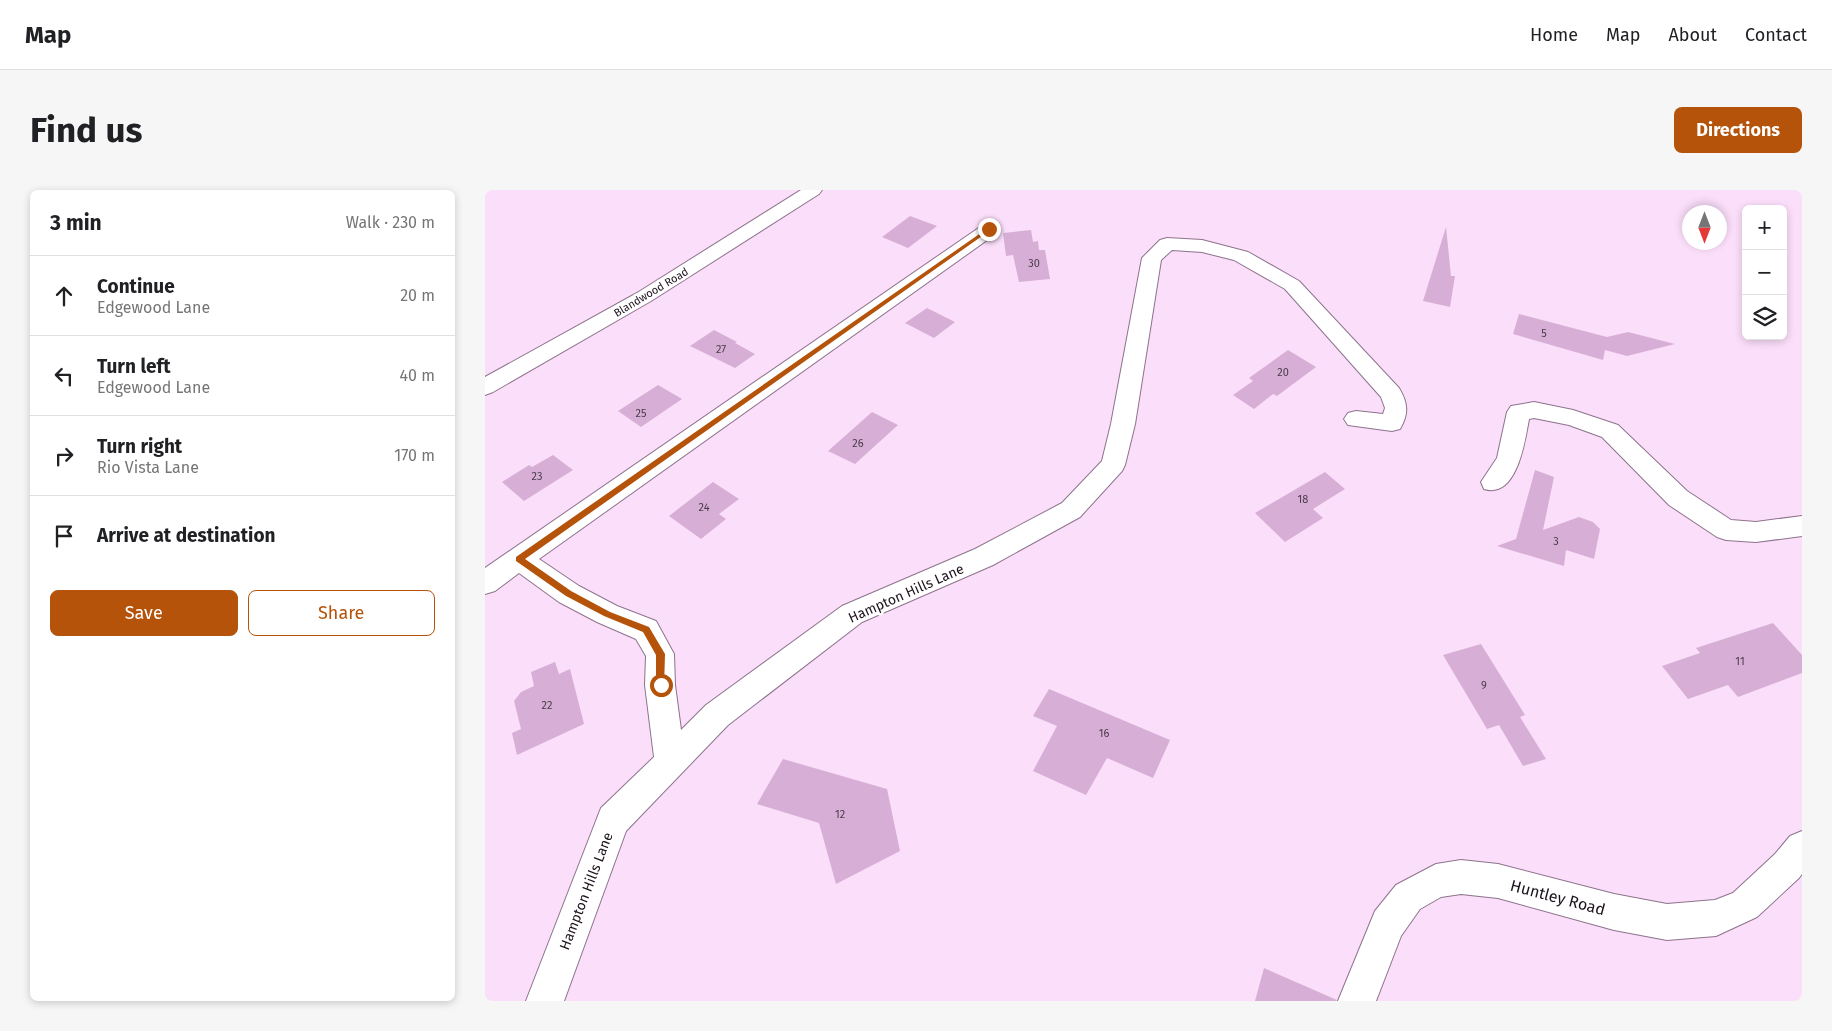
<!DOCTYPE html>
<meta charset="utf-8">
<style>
:root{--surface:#fff;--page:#f6f6f6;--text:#202124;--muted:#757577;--line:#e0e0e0;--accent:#b45309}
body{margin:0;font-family:"Fira Sans",sans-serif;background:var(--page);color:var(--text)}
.controls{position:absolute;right:15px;top:15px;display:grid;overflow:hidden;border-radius:8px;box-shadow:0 2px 8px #0003}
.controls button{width:45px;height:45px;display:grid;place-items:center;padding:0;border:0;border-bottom:1px solid var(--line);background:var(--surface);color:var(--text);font:25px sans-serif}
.compass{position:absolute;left:1197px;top:15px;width:45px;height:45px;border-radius:50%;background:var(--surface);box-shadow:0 2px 8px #0003;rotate:180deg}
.stop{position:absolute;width:15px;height:15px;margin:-11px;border:4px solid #b45309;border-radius:50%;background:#fff}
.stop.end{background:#b45309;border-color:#fff;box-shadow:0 1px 5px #0008}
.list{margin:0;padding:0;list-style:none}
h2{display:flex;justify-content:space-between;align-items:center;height:65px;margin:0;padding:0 20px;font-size:21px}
h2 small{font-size:16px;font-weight:400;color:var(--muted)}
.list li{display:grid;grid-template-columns:32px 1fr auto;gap:15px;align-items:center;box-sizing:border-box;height:80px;padding:0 20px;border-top:1px solid var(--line)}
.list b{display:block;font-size:19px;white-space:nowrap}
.list p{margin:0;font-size:16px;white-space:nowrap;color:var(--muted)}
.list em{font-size:16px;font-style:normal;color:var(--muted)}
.actions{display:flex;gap:10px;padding:15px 20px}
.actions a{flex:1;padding:11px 0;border:1px solid var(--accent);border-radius:8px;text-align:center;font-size:18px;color:var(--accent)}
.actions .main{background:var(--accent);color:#fff}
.icon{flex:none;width:28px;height:28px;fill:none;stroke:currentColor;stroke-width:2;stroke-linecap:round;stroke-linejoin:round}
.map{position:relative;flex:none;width:1317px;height:811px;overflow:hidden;border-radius:8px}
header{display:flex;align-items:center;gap:30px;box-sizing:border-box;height:70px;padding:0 25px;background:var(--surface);border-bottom:1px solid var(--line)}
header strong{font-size:24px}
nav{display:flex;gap:28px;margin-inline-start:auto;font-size:18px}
.intro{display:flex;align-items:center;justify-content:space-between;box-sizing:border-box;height:120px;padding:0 30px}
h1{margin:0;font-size:35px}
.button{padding:12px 22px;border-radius:8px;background:var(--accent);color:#fff;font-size:18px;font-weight:700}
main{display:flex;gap:30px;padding:0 30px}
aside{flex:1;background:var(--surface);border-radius:8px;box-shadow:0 2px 8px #0003}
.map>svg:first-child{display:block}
.building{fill:#d7afd6}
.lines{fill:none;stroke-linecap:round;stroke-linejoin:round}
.minor-casing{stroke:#8d738c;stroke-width:2}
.minor{fill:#fff;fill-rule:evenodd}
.route{fill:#b45309}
.labels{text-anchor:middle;stroke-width:5;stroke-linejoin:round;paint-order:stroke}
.number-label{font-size:11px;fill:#4c3b4b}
.far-street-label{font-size:11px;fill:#1e141d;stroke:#fff}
.street-label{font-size:14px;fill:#1e141d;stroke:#fff}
.near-street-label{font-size:16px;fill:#1e141d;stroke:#fff}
</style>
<header>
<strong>Map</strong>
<nav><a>Home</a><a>Map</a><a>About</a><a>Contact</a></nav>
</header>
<div class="intro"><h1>Find us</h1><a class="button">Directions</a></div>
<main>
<aside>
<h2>3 min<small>Walk · 230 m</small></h2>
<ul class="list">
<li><svg class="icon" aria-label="ahead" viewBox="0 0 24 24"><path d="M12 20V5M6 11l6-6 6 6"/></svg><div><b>Continue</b><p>Edgewood Lane</p></div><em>20 m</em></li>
<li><svg class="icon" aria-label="left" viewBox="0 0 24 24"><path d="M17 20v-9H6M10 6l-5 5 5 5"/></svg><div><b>Turn left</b><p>Edgewood Lane</p></div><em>40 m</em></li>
<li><svg class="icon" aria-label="right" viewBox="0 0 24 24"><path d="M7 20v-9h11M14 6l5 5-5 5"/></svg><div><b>Turn right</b><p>Rio Vista Lane</p></div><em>170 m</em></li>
<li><svg class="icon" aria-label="arrive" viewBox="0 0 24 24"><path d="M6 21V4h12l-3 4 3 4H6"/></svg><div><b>Arrive at destination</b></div></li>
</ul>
<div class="actions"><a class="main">Save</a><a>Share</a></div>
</aside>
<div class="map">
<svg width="1317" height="811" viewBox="0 0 1317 811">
<rect width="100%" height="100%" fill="#fbdefa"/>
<g class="building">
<polygon points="425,26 452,36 423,58 397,47"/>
<polygon points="961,37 966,86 970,86 965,117 938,111"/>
<polygon points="546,40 548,52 553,51 554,60 560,60 565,89 534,92 528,65 521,66 518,43"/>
<polygon points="442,118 470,132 449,148 420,133"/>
<polygon points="1034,124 1122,147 1143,142 1190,154 1142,166 1120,160 1118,170 1028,144"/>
<polygon points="229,140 252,152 250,153 270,164 250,178 205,156"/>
<polygon points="803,160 831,177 792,206 788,204 769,219 748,205 768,191 764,188"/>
<polygon points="173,195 197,209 156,237 133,221"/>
<polygon points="387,222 413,235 370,274 343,261"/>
<polygon points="68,265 88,280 39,311 17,292 44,275 47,277"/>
<polygon points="1050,280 1069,287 1058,340 1094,327 1108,332 1115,339 1109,369 1081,360 1079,376 1012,356 1031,349"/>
<polygon points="840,282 860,299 828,319 838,328 800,352 770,323"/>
<polygon points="228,292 254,309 234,324 241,329 216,349 184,326"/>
<polygon points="1288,433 1317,465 1317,483 1253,507 1243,495 1203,509 1177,476 1215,463 1211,458"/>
<polygon points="996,454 1040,525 1035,527 1061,569 1038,576 1014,535 1002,539 958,465"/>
<polygon points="70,472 74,484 85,479 99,534 32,565 27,543 36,539 29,511 36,502 49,496 46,482"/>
<polygon points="564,499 685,550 668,588 622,568 601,605 548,581 572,536 548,526"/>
<polygon points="298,569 402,599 415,661 351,694 334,633 272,614"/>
<polygon points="779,778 852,810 851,811 770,811"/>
</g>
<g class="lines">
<g class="minor-casing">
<g id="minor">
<polygon points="316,0 337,0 334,4 166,111 8,202 0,205 0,187 152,103"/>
<path d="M505 33 512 35 514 39 512 43 54 369 94 396 132 416 171 431 189 464 190 495 196 540 221 515 357 416 490 359 577 313 617 271 626 234 657 68 675 50 682 48 717 50 763 62 814 91 914 198C923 213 924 224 915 239L907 241 863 235 859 229 863 223 871 221 898 224 900 218 896 207 800 99 749 70 717 62 687 60 676 70 650 234 640 275 637 281 595 327 508 375 377 432 243 535 141 641 79 811H41L116 618 169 567 160 495 161 466 151 449 112 432 74 412 34 383 10 401 0 404V378L498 35Z"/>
<path d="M1049 212 1088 220 1133 235 1202 301 1246 330 1271 332 1317 326V346L1271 352 1241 350 1232 347 1184 315 1117 247 1084 235 1049 228 1044 229C1040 251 1032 309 999 299L996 292 1012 268 1022 222 1026 216Z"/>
<polygon points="1317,641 1317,684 1314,688 1272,727 1231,746 1182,750 1129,740 1013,708 976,704 956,707 935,719 916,746 891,811 853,811 890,721 911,695 951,674 976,670 1013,674 1129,704 1182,714 1230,710 1248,703 1290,664 1305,646"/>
</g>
</g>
<use href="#minor" class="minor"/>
</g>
<polygon class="route" points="503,38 507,39 40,369 86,401 125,422 164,437 180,464 179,498 172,498 171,495 171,465 158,442 119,426 81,406 31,371 31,367"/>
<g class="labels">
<g class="number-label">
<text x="549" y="77">30</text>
<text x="1059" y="147">5</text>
<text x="236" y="163">27</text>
<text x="798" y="186">20</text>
<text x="156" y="227">25</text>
<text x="373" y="257">26</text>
<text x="52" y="290">23</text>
<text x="818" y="313">18</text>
<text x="219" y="321">24</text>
<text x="1071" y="355">3</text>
<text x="1255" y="475">11</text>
<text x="999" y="499">9</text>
<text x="62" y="519">22</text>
<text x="619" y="547">16</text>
<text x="355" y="628">12</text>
</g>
<g class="far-street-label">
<text transform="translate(166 102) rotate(-31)" y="4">Blandwood Road</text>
</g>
<g class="street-label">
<text transform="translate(421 403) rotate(-24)" y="5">Hampton Hills Lane</text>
<text transform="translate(101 701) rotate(-69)" y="5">Hampton Hills Lane</text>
</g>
<g class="near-street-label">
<text transform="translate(1073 707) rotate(15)" y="6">Huntley Road</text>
</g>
</g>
</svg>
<div class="controls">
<button>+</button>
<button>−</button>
<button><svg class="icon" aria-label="layers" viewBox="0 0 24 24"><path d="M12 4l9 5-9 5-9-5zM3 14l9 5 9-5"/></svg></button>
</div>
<svg class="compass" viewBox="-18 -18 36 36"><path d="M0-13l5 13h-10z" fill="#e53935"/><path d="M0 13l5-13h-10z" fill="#757577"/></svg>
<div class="stop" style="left:176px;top:495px"></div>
<div class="stop end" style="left:504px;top:39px"></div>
</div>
</main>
